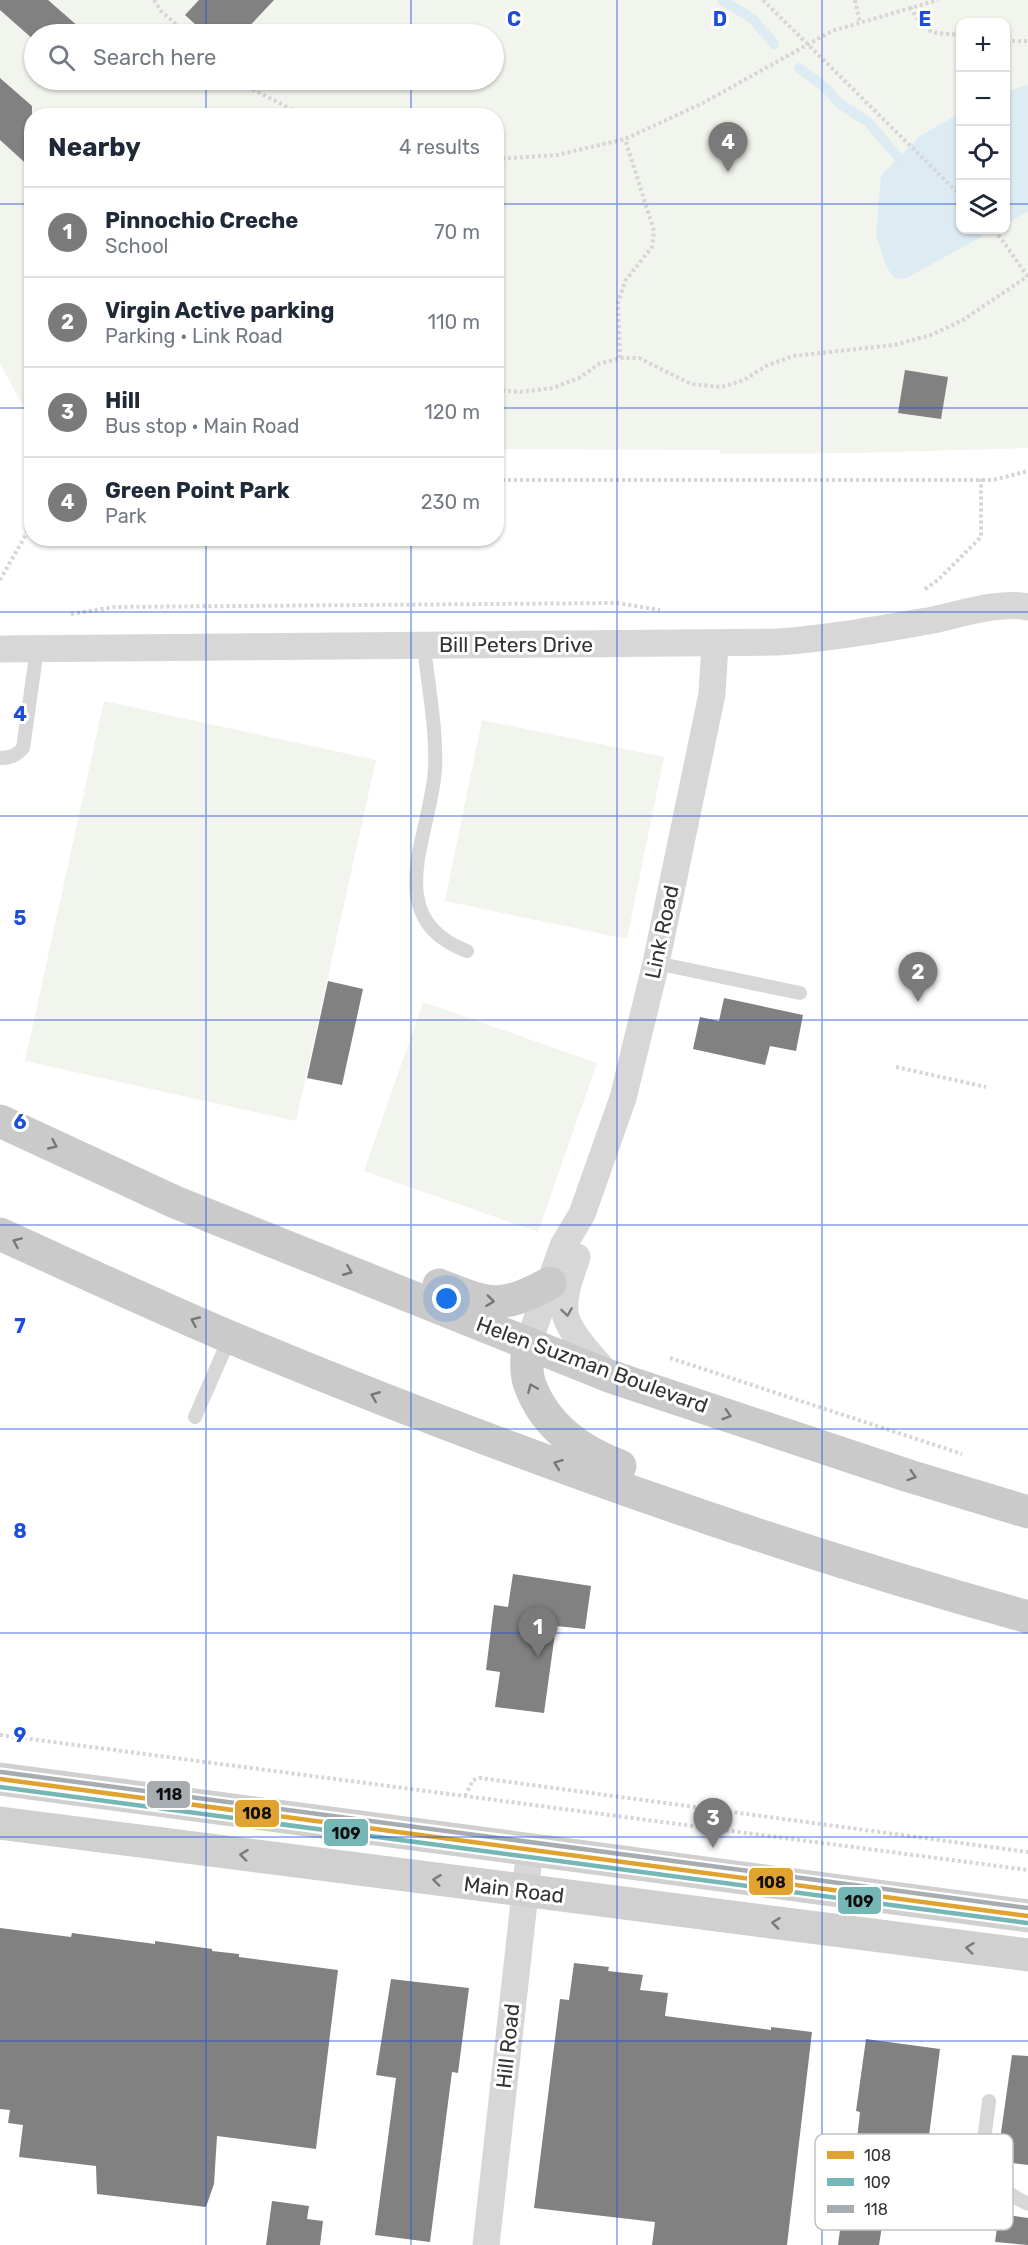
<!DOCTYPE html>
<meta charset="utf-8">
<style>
:root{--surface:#fff;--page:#f2f2f3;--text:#1f2937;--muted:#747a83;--line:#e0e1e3;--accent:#7a7a7a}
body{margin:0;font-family:Rubik,sans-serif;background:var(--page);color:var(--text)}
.controls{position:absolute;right:18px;top:18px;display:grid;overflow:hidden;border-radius:12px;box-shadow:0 2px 4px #0004}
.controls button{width:54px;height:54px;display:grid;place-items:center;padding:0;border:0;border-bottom:2px solid var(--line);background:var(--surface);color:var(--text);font:30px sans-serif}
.you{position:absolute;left:447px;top:1299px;width:21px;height:21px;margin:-15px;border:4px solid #fff;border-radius:50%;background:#1a73e8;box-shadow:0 0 0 9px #1a73e833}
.badge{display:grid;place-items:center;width:39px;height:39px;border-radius:50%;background:var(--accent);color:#fff;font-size:20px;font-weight:700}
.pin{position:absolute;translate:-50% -50px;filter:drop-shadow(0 2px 3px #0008)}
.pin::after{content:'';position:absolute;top:32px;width:21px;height:18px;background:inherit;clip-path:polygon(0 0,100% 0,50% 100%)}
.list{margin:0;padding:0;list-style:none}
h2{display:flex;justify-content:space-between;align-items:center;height:78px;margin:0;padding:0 24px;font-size:26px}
h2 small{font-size:20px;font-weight:400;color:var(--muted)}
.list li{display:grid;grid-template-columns:39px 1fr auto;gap:18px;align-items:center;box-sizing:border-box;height:90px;padding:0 24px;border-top:2px solid var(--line)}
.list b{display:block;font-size:22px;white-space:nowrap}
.list p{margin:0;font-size:20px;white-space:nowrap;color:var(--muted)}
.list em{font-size:20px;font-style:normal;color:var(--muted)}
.icon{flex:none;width:33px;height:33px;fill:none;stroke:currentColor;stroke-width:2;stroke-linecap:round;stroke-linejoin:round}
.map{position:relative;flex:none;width:1028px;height:2245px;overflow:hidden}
.search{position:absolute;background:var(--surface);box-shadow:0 2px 4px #0004;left:24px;top:24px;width:480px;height:66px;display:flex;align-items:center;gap:15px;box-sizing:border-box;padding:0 21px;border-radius:33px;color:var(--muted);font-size:22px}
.panel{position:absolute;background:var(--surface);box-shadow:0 2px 4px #0004;left:24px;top:108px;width:480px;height:438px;border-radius:24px}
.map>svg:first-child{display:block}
.green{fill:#f1f5ed;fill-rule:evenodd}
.water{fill:#ddebf3}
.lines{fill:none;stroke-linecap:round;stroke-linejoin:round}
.stream{stroke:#ddebf3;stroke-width:10}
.building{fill:#818181}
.path{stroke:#d6d6d6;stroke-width:4;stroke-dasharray:3 3;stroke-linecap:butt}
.service{stroke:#d7d7d7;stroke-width:14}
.minor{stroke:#d7d7d7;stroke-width:27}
.secondary{stroke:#d0d0d0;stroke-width:33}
.primary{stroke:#cacaca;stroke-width:33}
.bus-1-casing{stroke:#fff;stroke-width:9}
.bus-2-casing{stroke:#fff;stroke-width:9}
.bus-3-casing{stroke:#fff;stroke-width:9}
.bus-1{stroke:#e0a230;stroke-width:4.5}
.bus-2{stroke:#74b7b6;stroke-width:4.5}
.bus-3{stroke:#a6acb0;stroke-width:4.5}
.oneway{stroke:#777}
.oneway2{stroke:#7d7d7d}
.oneway3{stroke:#7a7a7a}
.grid{fill:none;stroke:#1d4ed8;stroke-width:1.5;stroke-opacity:0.55}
.labels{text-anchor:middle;stroke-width:6;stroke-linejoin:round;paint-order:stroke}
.street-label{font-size:21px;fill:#333;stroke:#fff}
.key{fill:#fff;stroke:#c2c2c2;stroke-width:1.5}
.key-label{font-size:16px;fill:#333}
.grid-label{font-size:20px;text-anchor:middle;font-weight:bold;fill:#1d4ed8;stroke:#fff;stroke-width:6;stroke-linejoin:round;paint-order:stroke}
.line-badge{stroke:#fff;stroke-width:2}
.pale-badge-label{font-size:16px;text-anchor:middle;font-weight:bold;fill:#111}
</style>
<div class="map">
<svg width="1028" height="2245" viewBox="0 0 1028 2245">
<rect width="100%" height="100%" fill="#fff"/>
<g class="green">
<path d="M0 0H1028V448L861 453 720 454 719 450 497 449 496 116H32L31 420 0 364ZM960 22H1006V230H960ZM34 34H494V80H34Z"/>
<polygon points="104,701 376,760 296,1121 25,1061"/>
<polygon points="482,720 664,757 627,939 445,901"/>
<polygon points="423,1002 597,1063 538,1232 364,1171"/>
</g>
<g class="water">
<polygon points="1028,85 1028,211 1006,224 1006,92"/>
<polygon points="960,113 960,230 977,230 983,236 905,279 895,278 887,268 876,235 881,176 920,136"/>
</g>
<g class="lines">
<g class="stream">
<polyline points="722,0 753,19 774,44"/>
<polyline points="799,68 826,88 840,104 868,122 899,158"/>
</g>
</g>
<g class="building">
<polygon points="0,0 48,0 87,34 34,34 34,40 0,10"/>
<polygon points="199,0 274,0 242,34 206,34 185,15"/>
<polygon points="0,78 32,106 32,169 0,140"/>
<polygon points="905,370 948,377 941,419 898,413"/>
<polygon points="328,981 363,989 342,1085 307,1078"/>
<polygon points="724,998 803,1015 796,1051 770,1046 765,1065 693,1049 700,1017 719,1021"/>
<polygon points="513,1574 591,1586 585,1629 556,1626 544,1713 495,1707 500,1672 486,1670 494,1605 508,1607"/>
<polygon points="0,1928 71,1937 72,1933 155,1944 155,1941 212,1949 212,1951 239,1954 239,1957 338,1970 316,2149 217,2136 214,2184 206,2207 97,2194 96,2166 19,2157 23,2125 8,2123 10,2110 0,2109"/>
<polygon points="574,1963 609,1967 608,1971 643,1975 640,1990 668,1993 665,2016 771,2030 771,2027 812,2032 787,2245 652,2245 655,2222 534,2208 560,1999 569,2000"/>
<polygon points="391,1979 469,1988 458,2073 452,2072 430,2242 375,2235 396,2078 376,2075"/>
<polygon points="866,2039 940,2049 923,2183 918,2182 915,2207 912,2206 911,2210 885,2207 879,2245 838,2245 842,2215 849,2216 858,2139 857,2139 860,2112 856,2111"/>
<polygon points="1012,2055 1028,2056 1028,2165 997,2161"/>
<polygon points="272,2201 309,2206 307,2219 323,2221 320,2245 266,2245"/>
<polygon points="999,2214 1028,2218 1028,2245 995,2242"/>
</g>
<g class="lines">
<g class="path">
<polyline points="154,0 161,11 187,34"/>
<polyline points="763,0 960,195"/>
<polyline points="855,0 860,23"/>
<path d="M910 7C928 36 929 32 960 35"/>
<polyline points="1006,41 1028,41"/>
<polyline points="237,80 244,85 305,116"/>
<polyline points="496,159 557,155 625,139 703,103 832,31 938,0"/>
<polyline points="995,230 1028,277"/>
<polyline points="620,358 618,303 625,281 652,247 654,231 625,139"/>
<polyline points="496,390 520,392 553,388 579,378 599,364 620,358 639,358 691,384 722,387 744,380 766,366 793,356 894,345 931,335 963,320 1028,276"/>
<polyline points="496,480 993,480 1028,471"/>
<polyline points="0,580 32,524"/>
<polyline points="925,589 938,580 981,537 981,479"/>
<polyline points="71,614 114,607 617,603 660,610"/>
<polyline points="896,1067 986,1087"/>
<polyline points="670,1358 962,1454"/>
<polyline points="0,1735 1028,1870"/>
<polyline points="465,1796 473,1780 480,1778 1028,1852"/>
</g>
<g class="service">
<path d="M424 646C428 685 437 731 435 769 431 835 379 918 467 951"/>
<path d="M0 758C10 758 16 756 23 748L37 649"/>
<polyline points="656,963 800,993"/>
<polyline points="195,1417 230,1337"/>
<path d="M989 2101C983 2157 970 2175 1028 2204"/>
</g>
<g class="minor">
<path d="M0 649 778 642C831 638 881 629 933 620 961 614 1001 601 1028 607"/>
<path d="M577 1257C571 1275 563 1294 565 1313 567 1330 597 1363 609 1376"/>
<polyline points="528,1344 563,1246 582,1214 623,1098 656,963 712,694 715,644"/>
<polyline points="486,2245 530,1848"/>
</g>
<g class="secondary">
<polyline points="0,1779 1028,1916"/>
<polyline points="0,1823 1028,1955"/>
</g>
<g class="primary">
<polyline points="0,1121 175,1202 609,1376 909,1476 1028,1512"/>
<path d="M0 1234C77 1269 154 1305 232 1338 489 1445 759 1542 1028 1617"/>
<path d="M439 1285C490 1305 500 1310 550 1283"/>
<path d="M528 1344C527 1357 525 1372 530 1385 545 1426 581 1452 620 1466"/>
</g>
<g class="bus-1-casing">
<polyline id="bus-1" points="0,1779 1028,1916"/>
</g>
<g class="bus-2-casing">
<polyline id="bus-2" points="0,1787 1027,1923"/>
</g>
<g class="bus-3-casing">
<polyline id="bus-3" points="1,1772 1028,1908"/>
</g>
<use href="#bus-1" class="bus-1"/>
<use href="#bus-2" class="bus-2"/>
<use href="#bus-3" class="bus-3"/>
</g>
<defs><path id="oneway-chevron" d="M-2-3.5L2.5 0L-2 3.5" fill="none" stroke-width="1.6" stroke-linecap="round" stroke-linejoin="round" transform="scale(1.5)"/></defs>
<g class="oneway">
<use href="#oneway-chevron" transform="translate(53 1145) rotate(25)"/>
<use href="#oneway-chevron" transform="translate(17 1242) rotate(-156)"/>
<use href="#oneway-chevron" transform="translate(348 1271) rotate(22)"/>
<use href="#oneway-chevron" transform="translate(490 1301) rotate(7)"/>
<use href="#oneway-chevron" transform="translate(195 1321) rotate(-156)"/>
<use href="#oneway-chevron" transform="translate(532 1388) rotate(-113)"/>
<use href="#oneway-chevron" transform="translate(375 1396) rotate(-158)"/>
<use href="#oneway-chevron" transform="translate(727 1415) rotate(18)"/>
<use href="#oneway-chevron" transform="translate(558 1464) rotate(-160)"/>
<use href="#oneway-chevron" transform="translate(912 1476) rotate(18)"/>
</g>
<use class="oneway2" href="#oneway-chevron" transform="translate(567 1312) rotate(81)"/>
<g class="oneway3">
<use href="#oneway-chevron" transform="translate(244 1855) rotate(-173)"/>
<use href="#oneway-chevron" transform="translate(437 1880) rotate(-173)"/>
<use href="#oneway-chevron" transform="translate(776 1923) rotate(-173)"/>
<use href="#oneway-chevron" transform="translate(970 1948) rotate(-173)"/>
</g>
<path class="grid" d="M206 0V34M411 0V34M617 0V2245M822 0V2245M206 80V116M411 80V116M0 204H32M496 204H960M1006 204H1028M0 408H32M496 408H1028M206 538V2245M411 538V2245M0 612H1028M0 816H1028M0 1020H1028M0 1225H1028M0 1429H1028M0 1633H1028M0 1837H1028M0 2041H1028"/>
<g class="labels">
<g class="street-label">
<text x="516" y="652">Bill Peters Drive</text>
<text transform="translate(662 932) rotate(-78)" y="7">Link Road</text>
<text transform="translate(592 1365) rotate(20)" y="7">Helen Suzman Boulevard</text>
<text transform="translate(514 1890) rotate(7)" y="7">Main Road</text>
<text transform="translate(508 2046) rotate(-84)" y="7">Hill Road</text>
</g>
</g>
<rect x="815" y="2134" width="198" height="96" rx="9" class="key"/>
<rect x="827" y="2151" width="27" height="8" fill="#e0a230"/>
<rect x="827" y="2178" width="27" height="8" fill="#74b7b6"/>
<rect x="827" y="2205" width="27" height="8" fill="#a6acb0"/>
<g class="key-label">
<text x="864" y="2161">108</text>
<text x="864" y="2188">109</text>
<text x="864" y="2215">118</text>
</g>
<g class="grid-label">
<text x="514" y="26">C</text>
<text x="720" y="26">D</text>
<text x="925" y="26">E</text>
<text x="20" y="721">4</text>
<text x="20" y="925">5</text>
<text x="20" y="1129">6</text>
<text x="20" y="1333">7</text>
<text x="20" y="1538">8</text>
<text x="20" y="1742">9</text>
</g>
<g class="line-badge">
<rect x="146" y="1780" width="45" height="29" rx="6" fill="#a6acb0"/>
<rect x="234" y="1799" width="46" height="29" rx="6" fill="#e0a230"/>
<rect x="323" y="1818" width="46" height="29" rx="6" fill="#74b7b6"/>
<rect x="748" y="1867" width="46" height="29" rx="6" fill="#e0a230"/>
<rect x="837" y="1886" width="45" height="29" rx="6" fill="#74b7b6"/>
</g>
<g class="pale-badge-label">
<text x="169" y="1800">118</text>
<text x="257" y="1819">108</text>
<text x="346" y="1839">109</text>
<text x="771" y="1888">108</text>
<text x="859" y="1907">109</text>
</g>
</svg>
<div class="controls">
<button>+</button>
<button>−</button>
<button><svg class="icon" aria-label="locate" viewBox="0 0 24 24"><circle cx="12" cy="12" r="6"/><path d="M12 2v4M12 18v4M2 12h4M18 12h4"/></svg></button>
<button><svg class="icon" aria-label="layers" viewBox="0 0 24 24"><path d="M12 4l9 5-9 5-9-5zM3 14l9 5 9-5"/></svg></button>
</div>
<div class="you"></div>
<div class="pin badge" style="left:538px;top:1657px">1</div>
<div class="pin badge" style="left:918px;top:1002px">2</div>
<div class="pin badge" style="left:713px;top:1848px">3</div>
<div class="pin badge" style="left:728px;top:172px">4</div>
<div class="search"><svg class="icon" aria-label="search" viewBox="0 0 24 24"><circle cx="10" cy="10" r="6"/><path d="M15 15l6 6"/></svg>Search here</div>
<section class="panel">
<h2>Nearby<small>4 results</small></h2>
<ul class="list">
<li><span class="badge">1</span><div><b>Pinnochio Creche</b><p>School</p></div><em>70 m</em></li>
<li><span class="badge">2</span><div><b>Virgin Active parking</b><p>Parking · Link Road</p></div><em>110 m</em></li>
<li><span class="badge">3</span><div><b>Hill</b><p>Bus stop · Main Road</p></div><em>120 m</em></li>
<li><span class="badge">4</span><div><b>Green Point Park</b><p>Park</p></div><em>230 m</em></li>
</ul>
</section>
</div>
